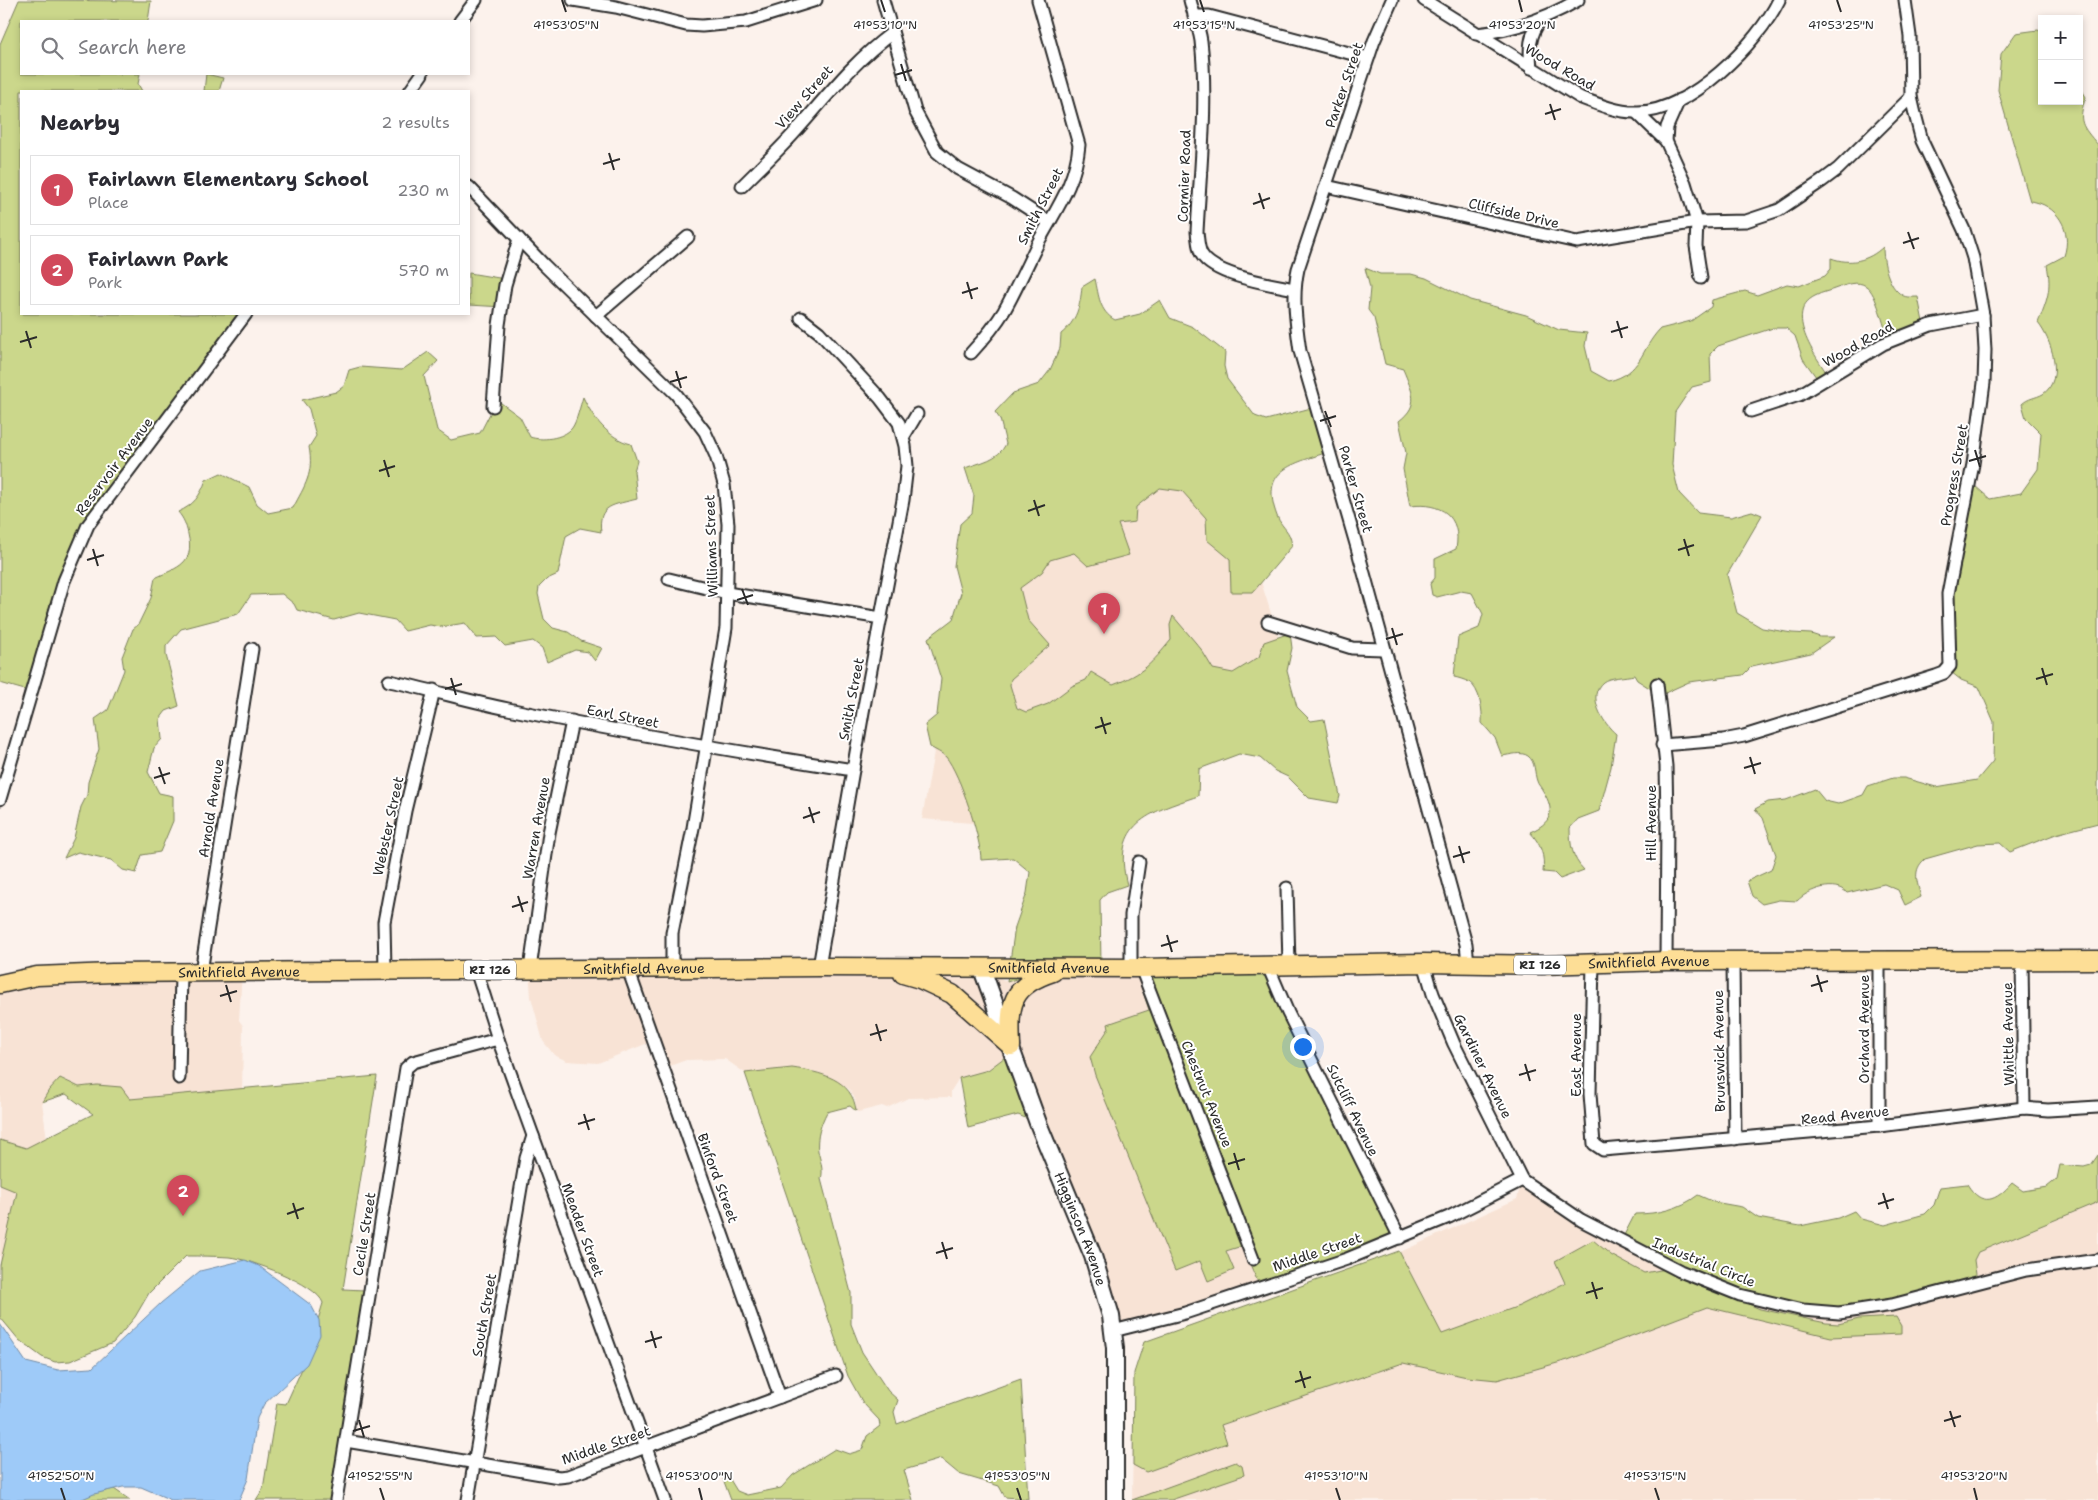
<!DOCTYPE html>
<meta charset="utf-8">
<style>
:root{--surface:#fff;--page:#f2f2f3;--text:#2b2b33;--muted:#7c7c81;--line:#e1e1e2;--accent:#d1495b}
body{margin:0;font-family:"Shantell Sans",sans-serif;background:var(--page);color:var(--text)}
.controls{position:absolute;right:15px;top:15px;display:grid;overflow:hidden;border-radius:0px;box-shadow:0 2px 8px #0003}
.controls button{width:45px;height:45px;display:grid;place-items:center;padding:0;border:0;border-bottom:1px solid var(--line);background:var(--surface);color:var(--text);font:25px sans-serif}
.you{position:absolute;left:1302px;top:1046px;width:18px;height:18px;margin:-12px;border:4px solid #fff;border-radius:50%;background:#1a73e8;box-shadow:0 0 0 8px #1a73e833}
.badge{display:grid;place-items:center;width:32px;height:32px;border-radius:50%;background:var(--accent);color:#fff;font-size:16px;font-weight:700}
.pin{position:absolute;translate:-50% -41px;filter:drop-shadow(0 1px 2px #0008)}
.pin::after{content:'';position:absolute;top:26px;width:18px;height:15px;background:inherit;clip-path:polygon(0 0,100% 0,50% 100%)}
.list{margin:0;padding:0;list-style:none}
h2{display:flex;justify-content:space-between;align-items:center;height:65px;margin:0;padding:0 20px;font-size:21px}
h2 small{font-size:16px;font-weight:400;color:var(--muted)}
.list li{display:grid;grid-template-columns:32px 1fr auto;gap:15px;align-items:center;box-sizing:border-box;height:70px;margin:0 10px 10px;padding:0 10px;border:1px solid var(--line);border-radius:0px}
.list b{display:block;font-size:19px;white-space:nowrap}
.list p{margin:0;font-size:16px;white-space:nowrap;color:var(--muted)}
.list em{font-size:16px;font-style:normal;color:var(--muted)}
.icon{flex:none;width:28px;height:28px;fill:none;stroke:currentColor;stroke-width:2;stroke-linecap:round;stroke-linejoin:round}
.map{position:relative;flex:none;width:2098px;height:1500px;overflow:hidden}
.search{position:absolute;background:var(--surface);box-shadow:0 2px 8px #0003;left:20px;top:20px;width:450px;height:55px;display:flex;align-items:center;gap:12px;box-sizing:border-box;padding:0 18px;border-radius:0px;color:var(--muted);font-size:19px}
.panel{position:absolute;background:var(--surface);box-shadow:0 2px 8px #0003;left:20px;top:90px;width:450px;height:225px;border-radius:0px}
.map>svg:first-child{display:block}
.built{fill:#f8e3d5}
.green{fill:#cbd78b;stroke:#7b815b}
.water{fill:#9ecaf8;stroke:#708aa6}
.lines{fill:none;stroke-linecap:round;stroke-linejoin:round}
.street-casing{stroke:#2b2b2b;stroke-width:15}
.secondary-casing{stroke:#2b2b2b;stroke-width:20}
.primary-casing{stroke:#2b2b2b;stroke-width:21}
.street{stroke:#fff;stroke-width:11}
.secondary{stroke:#fff;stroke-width:16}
.primary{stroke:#fdde96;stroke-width:18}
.ticks{fill:none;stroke:#2b2b2b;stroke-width:2}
.labels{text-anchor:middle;stroke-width:4;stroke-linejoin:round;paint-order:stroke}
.shield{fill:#fff;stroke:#6b6b6b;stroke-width:1}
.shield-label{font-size:12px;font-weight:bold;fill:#2b2b2b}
.street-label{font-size:14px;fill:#2b2b2b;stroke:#fff}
.ticks-label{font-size:12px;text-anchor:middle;fill:#2b2b2b;stroke:#fff;stroke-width:4;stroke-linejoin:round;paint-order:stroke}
</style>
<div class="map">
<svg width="2098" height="1500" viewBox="0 0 2098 1500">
<rect width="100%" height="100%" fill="#fcf2ec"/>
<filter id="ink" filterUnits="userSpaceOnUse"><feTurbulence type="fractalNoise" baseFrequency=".02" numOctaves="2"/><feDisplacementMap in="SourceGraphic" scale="10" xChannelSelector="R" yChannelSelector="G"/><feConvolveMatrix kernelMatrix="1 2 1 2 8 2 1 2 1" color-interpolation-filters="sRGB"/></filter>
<g filter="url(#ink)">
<g class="built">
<polygon points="1203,398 1287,664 1119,835 922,819 986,460"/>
<polygon points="983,968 1007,982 1025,976 1134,969 1149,1011 1108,1024 1186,1266 1242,1246 1260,1287 1113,1331 1009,1054 988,1070 959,1078 951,1091 951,1097 908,1098 887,1108 882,1106 858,1112 856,1111 855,1099 849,1089 812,1071 792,1068 745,1073 725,1059 686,1060 659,1070 648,1043 598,1063 567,1061 554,1055 543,1041 531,997 529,970"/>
<polygon points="242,972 239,1020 243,1026 242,1100 170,1116 97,1085 79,1087 61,1078 42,1102 47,1140 0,1285 0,985"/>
<polygon points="1522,1180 1615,1243 1977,1281 1974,1260 1978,1252 2098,1202 2098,1500 1132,1500 1134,1373 1517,1199"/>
</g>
<g class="green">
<polygon points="19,0 151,1 148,21 21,21 21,74 140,74 138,84 142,91 21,91 21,314 248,314 94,517 75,554 32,692 0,683 0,44"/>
<path d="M2038 30 2042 32V101H2079V85L2086 97C2077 122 2082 126 2098 145V823L2056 834 2010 852 2000 843 1978 844 1925 859C1912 870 1917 882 1921 897L1905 905 1898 890 1884 884 1847 893C1835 880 1809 889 1797 901L1779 900 1762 904 1752 896 1747 881 1771 870 1776 855 1763 818 1755 809 1768 802 1786 800 1815 789 1825 801 1838 804 1863 795 1868 786 1893 778H1904L1936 787 1977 780 1993 761 1994 722 1979 687 1961 680 1946 668 1942 601 1967 479 1990 499 2021 493 2038 469 2041 433 2026 418 2022 404C2028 398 2036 398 2043 394 2065 379 2051 339 2038 323 2047 300 2052 290 2047 265L2064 256C2073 230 2057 204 2030 201L1998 90 2001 54 2016 33Z"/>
<polygon points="206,74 223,78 219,91 204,91"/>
<path d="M1883 247C1883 262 1888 287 1902 295 1906 298 1913 297 1918 297L1924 327 1889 339C1883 326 1877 293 1866 286 1858 280 1846 285 1837 288 1830 291 1822 292 1815 296 1783 312 1816 357 1828 375L1819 381 1803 359 1795 336 1786 328H1773L1718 346 1710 354 1711 382 1692 387 1675 412 1672 465 1679 493 1698 513 1731 517 1752 511 1762 515 1727 575 1737 613 1762 628 1792 633 1811 634 1820 637H1834L1811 653 1752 666 1743 675 1689 682 1667 692 1662 696 1637 680 1634 675C1626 677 1609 677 1603 682 1586 696 1603 723 1616 734L1611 767 1599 811 1578 819 1570 828C1570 844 1572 858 1584 870L1560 879 1554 873 1543 872C1545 856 1541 844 1530 832 1551 823 1556 812 1543 791 1541 787 1538 785 1537 781 1534 773 1536 762 1528 756 1521 751 1510 755 1502 756L1495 738 1482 723C1483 711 1480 689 1469 682 1465 680 1459 678 1454 677L1458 637 1479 628 1483 614 1472 593 1461 591 1437 597 1432 595 1430 584 1435 578V559L1456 549C1462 516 1441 502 1410 506L1403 469 1406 453 1399 421C1421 404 1412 392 1403 369L1385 364 1374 318 1368 310 1370 288 1365 268 1380 274H1411L1426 278 1470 300 1526 315 1559 330 1587 333 1585 346 1591 371 1609 381C1642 373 1640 350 1660 329L1691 321 1711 307 1712 300 1745 291 1757 295 1787 284 1799 286 1825 276 1831 269V258C1850 265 1868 261 1883 247Z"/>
<polygon points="469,273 505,279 503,307 469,305"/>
<path d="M1095 279C1099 296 1099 311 1115 320L1140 314 1160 300 1170 318 1193 327 1225 352 1224 366 1227 379 1255 416 1266 420 1311 408 1325 453C1289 465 1260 471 1277 516 1283 530 1290 529 1292 546L1253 592H1231L1230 559 1207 540 1206 518 1182 491 1160 488 1136 507 1135 522 1118 524 1129 555 1088 566 1074 553 1050 560 1042 572 1020 588 1028 620 1050 645 1011 679 1010 685 1017 708 1026 712 1048 704 1072 686 1086 680 1091 672 1113 685C1144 673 1151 664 1171 640L1170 625 1173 616 1201 649 1213 669 1233 673 1259 657 1264 642 1290 633 1292 648 1287 671 1297 707 1311 721 1324 719 1340 796 1338 803 1309 798 1288 777 1275 771 1260 758 1239 754 1199 769 1198 796C1149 813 1111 822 1127 885L1107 892 1100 900 1101 966 1025 976 1007 982 1015 927 1027 893 1030 872 1013 858 981 860C981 838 960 774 946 757 942 753 935 750 930 747L925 725 937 715 941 679 928 638 953 619 961 593 954 566 960 524 972 513 974 496 965 468C981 462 998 460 1006 444L1000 419 995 412 1013 393 1039 384 1050 370 1060 348 1061 334C1077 321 1080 306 1082 287Z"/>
<path d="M428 352 438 361 424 376 437 430 451 440 480 433 497 400 520 417 530 437C541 441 563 439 572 428 577 421 580 406 583 397 593 418 608 438 631 444L637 461 634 471 637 499C615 505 597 504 601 532L580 528 566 536 558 574 547 579 539 587 538 594 544 619 553 628 568 632 581 641 602 648 595 661 588 652 575 650 547 662 542 648 533 641 505 646 496 637 477 638 465 623 441 627 430 625 405 631 395 620 359 613 334 620 297 610 294 604 282 594 251 595 238 614 181 629 166 646V655L179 706 166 711 160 719 162 739 154 748 148 772 159 793 173 796V821L160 852 142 855 136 873 123 870 111 860 78 852 64 858 74 838 81 807 87 795 88 782 99 749 95 719 108 710 124 670 122 657 133 629 138 625 151 598 155 578C178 567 195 564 188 534 186 525 184 519 178 512 194 505 200 496 206 480L221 473 249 487 257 504 268 513 293 508C305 485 314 474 309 447L316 436 309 409 302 400 336 392 344 386 349 370 360 367 402 370Z"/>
<polygon points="1268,966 1400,1238 1260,1287 1242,1246 1226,1251 1234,1270 1208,1281 1200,1261 1175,1271 1095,1075 1090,1057 1109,1028 1108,1024 1149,1010 1135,968"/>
<polygon points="1013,1051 1038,1123 1018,1115 968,1128 959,1078 988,1070"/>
<path d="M792 1068C820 1072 853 1079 856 1111L850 1106 827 1112C821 1123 816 1138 818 1151 820 1160 824 1170 821 1179L851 1293V1324L862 1352 888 1391 898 1400 894 1412 897 1424 1021 1379 1028 1499 1005 1497 999 1486 959 1474 941 1459 904 1470 913 1500H731L723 1479 726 1473 737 1491 747 1495 781 1488 793 1475 835 1449 849 1454 862 1450 867 1436 880 1426 879 1420 863 1403 848 1376 745 1073Z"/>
<path d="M377 1076 343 1289 364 1290 365 1294 331 1500H256L263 1489 277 1403 286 1404 306 1360 323 1303C317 1284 249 1259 229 1257 215 1256 200 1256 186 1256L149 1293 135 1317 113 1343 70 1361 55 1362 42 1357 19 1340 0 1317V1265L17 1192 0 1185V1140L26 1148 93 1114 66 1094 42 1102 49 1090 60 1078 79 1087 97 1085 121 1087 130 1099Z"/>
<path d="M2098 1155V1202L1978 1252 1974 1260 1977 1282 1837 1314 1710 1287 1760 1309 1826 1323 1838 1324 1859 1319 1896 1317 1901 1326V1334L1831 1337 1707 1307 1568 1360 1497 1380 1467 1377 1403 1363 1221 1425 1227 1443 1146 1472 1133 1465 1134 1373 1144 1342 1399 1251 1442 1334 1519 1306 1565 1283 1555 1261 1593 1240 1611 1255 1644 1273 1666 1269 1620 1243 1635 1214C1658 1214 1680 1209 1698 1195L1714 1202 1742 1207 1758 1218 1800 1226 1838 1218 1854 1211 1861 1219 1885 1225 1925 1214 1934 1205 1940 1187 1967 1184C1982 1208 1996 1201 2012 1183L2023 1191 2047 1187 2057 1179 2060 1165 2084 1167 2091 1165Z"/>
<polygon points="1236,1462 1242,1466 1244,1475 1171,1500 1132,1500"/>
<polygon points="114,1489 130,1500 62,1500"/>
</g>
<polygon class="water" points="245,1260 259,1266 311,1305 319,1320 320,1335 307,1364 264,1404 257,1418 248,1479 239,1500 171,1500 141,1487 123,1487 94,1494 80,1500 0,1500 0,1324 26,1362 58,1370 92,1368 161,1303 200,1271"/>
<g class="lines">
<g class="street-casing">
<g id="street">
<polyline points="573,0 616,7 686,25 702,26 746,22 816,0"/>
<polyline points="883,0 915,111 937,152 958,169 1012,198 1049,222"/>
<path d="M1190 0C1193 13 1199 27 1201 41 1208 100 1200 172 1197 232 1198 239 1198 249 1202 255 1215 276 1271 284 1294 289"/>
<path d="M1392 0 1374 41 1298 269C1292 296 1296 323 1300 351L1356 544 1466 944 1468 963"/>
<path d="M1424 0 1579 97C1597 104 1619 113 1638 112 1690 112 1758 43 1779 0"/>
<polyline points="1194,16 1209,16 1368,58"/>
<polyline points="460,21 476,0"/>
<path d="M1476 34C1513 30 1546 19 1578 0"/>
<path d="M1531 68C1529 48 1529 36 1541 19"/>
<polyline points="410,91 422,74"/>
<polyline points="1679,100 1667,127 1666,141 1685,183 1697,222 1696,246 1701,278"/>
<polyline points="1637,113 1666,141"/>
<path d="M742 186C760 168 779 150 796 131 828 95 853 62 892 33"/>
<polyline points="1326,186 1577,242 1697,222 1746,221 1779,210 1822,181 1838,169 1911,97"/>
<polyline points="469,187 544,265 676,394 705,432 716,456 724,484 728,524 726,628 693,828 672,933 672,969"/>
<polyline points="596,316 688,237"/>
<polyline points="801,318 819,332 880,398 899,423 905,446 907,466 903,500 863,712 819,967"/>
<path d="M971 353C983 340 995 326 1004 311 1017 288 1028 263 1040 239 1057 208 1076 182 1079 145L1038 0"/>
<polyline points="493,406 499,325 505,285 519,239"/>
<polyline points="1751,411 1799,395 1883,344 1931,325 1983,315"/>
<polyline points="904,436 917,414"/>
<polyline points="669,579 727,593 881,618"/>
<polyline points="1268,622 1352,648 1383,649"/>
<path d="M389 681C429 689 468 701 508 709 622 732 738 752 853 770"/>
<polyline points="1657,684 1666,766 1667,819 1666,961"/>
<polyline points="1662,745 1723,740 1744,736 1936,676 1944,673 1950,666 1948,594 1973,464 1984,383 1985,350 1983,315 1973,258 1964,230 1922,141 1915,114 1911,97 1910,36 1905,0"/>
<polyline points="0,799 64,581 88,525 246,314"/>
<polyline points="1287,888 1289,965"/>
<polyline points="2022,961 2024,1108"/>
<polyline points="1733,962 1735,1139"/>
<polyline points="1879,962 1879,1126"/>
<polyline points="1424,963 1433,994 1454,1044 1522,1180 1581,1220 1680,1271 1740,1295 1803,1310 1839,1313 1892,1305 2026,1270 2098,1260"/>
<polyline points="1593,963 1590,1094 1594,1144 1603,1150 1879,1126 2024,1108 2048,1110 2098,1107"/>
<polyline points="1268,966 1288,1013 1400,1238"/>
<polyline points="1131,968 1131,915 1139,862"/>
<polyline points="1141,968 1253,1259"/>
<polyline points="530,969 549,833 572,721"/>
<polyline points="628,969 780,1397"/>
<polyline points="385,970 384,922 405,811 434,690"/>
<polyline points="476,970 498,1039 665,1500"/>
<polyline points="201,972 252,649"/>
<polyline points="179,1078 181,972"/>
<polyline points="1113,1331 1185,1313 1347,1259 1449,1217 1522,1180"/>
<polyline points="346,1441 559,1477 568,1476 836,1376"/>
<polyline points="336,1500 406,1068 413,1062 498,1039"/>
<polyline points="468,1500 526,1158 533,1136"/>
</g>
</g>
<g class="secondary-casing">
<g id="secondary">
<path id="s1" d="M982 969 1038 1123 1093 1256 1111 1316 1115 1348V1500"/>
</g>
</g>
<g class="primary-casing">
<g id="primary">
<polyline points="903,974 920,979 952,994 1011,1046"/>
<path id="s2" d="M0 984 37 976 112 973 819 967 1141 968 1424 963 1542 965 1666 961 2098 960"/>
<path d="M1011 1046C1009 1004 1010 986 1053 972"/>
</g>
</g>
<use href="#street" class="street"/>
<use href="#secondary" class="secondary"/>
<use href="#primary" class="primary"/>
</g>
</g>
<path class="ticks" d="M562 0 566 12M881 0 885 12M1200 0 1204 12M1519 0 1522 12M1837 0 1841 12M901 64 906 81M895 75 912 70M1550 104 1555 120M1545 114 1561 109M609 153 614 170M603 164 620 159M1259 193 1264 209M1253 204 1270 198M1908 232 1914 249M1903 243 1919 238M967 282 972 299M962 293 978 288M1617 321 1622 338M26 331 31 348M1611 332 1628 327M20 342 37 337M676 371 681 388M670 382 687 377M1325 411 1331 427M1320 421 1336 416M1975 450 1980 467M384 460 389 477M1969 461 1986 456M379 471 395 466M1034 500 1039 516M1028 511 1045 505M1684 539 1689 556M93 549 98 566M1678 550 1694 545M87 560 104 555M742 589 748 605M737 600 753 595M1392 628 1397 645M1386 639 1403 634M2042 668 2047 685M451 678 456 695M2036 679 2053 674M445 689 462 684M1101 717 1106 734M1095 728 1111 723M1750 757 1755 774M159 767 165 784M1744 768 1761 763M154 778 170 773M809 807 814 823M803 818 820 812M1459 846 1464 863M1453 857 1470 852M518 896 523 912M512 907 528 902M1167 935 1172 952M1161 946 1178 941M1817 975 1822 992M226 985 231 1002M1811 986 1828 981M220 996 237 991M876 1024 881 1041M870 1035 887 1030M1525 1064 1530 1081M1519 1075 1536 1070M584 1114 589 1130M578 1124 595 1119M1234 1153 1239 1170M1228 1164 1245 1159M1883 1193 1888 1209M293 1203 298 1219M1878 1204 1894 1199M287 1214 304 1208M942 1242 947 1259M936 1253 953 1248M1592 1282 1597 1299M1586 1293 1603 1288M651 1331 656 1348M645 1342 662 1337M1300 1371 1305 1388M1295 1382 1311 1377M1950 1411 1955 1427M359 1420 364 1437M1944 1421 1961 1416M353 1431 370 1426M61 1488 65 1500M380 1488 384 1500M699 1488 702 1500M1017 1488 1021 1500M1336 1488 1340 1500M1655 1488 1659 1500M1974 1488 1977 1500"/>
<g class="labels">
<g class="shield">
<rect x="1514" y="955.5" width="52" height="19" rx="4"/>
<rect x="464" y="960.5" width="52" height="19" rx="4"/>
</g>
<g class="shield-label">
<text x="1540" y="969">RI 126</text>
<text x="490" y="974">RI 126</text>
</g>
<g class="street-label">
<text transform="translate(1560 67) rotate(30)" y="5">Wood Road</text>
<text transform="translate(1344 85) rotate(-71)" y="5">Parker Street</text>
<text transform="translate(804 97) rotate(-49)" y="5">View Street</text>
<text transform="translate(1184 176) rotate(-88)" y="5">Cormier Road</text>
<text transform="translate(1040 206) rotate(-63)" y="5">Smith Street</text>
<text transform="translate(1514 213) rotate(13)" y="5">Cliffside Drive</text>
<text transform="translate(1858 344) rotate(-29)" y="5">Wood Road</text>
<text transform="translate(114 466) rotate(-53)" y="5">Reservoir Avenue</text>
<text transform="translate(1954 475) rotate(-80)" y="5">Progress Street</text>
<text transform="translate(1356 489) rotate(74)" y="5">Parker Street</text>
<text transform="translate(711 546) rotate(-92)" y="5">Williams Street</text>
<text transform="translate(851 699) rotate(-79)" y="5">Smith Street</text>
<text transform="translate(623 716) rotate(11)" y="5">Earl Street</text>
<text transform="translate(211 808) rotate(-81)" y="5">Arnold Avenue</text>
<text transform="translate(1651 823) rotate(-90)" y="5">Hill Avenue</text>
<text transform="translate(388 826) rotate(-78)" y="5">Webster Street</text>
<text transform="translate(536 828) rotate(-80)" y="5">Warren Avenue</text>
<text dy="5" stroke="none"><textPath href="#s2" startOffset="1650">Smithfield Avenue</textPath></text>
<text dy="5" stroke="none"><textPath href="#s2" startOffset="1050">Smithfield Avenue</textPath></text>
<text dy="5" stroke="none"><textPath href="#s2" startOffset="645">Smithfield Avenue</textPath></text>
<text dy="5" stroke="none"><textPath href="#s2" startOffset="240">Smithfield Avenue</textPath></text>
<text transform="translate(1864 1029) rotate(-90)" y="5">Orchard Avenue</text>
<text transform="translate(2008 1034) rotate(-91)" y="5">Whittle Avenue</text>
<text transform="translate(1719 1051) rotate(-91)" y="5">Brunswick Avenue</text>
<text transform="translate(1576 1055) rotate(-90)" y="5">East Avenue</text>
<text transform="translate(1483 1066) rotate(64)" y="5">Gardiner Avenue</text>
<text transform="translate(1207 1094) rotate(68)" y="5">Chestnut Avenue</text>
<text transform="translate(1353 1110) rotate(64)" y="5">Sutcliff Avenue</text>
<text transform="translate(1845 1115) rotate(-6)" y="5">Read Avenue</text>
<text transform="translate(718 1178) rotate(70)" y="5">Binford Street</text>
<text dy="5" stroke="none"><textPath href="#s1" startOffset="278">Higginson Avenue</textPath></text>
<text transform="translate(583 1230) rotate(70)" y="5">Meader Street</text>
<text transform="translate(364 1234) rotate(-81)" y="5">Cecile Street</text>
<text transform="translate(1317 1252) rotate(-19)" y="5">Middle Street</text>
<text transform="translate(1704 1262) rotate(22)" y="5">Industrial Circle</text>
<text transform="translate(484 1315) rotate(-80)" y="5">South Street</text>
<text transform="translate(606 1445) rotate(-19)" y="5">Middle Street</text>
</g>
</g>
<g class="ticks-label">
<text x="566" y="29">41°53'05"N</text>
<text x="885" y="29">41°53'10"N</text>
<text x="1204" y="29">41°53'15"N</text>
<text x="1522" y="29">41°53'20"N</text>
<text x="1841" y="29">41°53'25"N</text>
<text x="61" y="1480">41°52'50"N</text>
<text x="380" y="1480">41°52'55"N</text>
<text x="699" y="1480">41°53'00"N</text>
<text x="1017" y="1480">41°53'05"N</text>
<text x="1336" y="1480">41°53'10"N</text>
<text x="1655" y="1480">41°53'15"N</text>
<text x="1974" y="1480">41°53'20"N</text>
</g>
</svg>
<div class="controls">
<button>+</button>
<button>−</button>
</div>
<div class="you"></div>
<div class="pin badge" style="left:1104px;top:634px">1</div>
<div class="pin badge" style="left:183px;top:1216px">2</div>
<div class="search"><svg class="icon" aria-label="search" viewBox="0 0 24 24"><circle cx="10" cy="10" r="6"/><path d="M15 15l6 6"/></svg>Search here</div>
<section class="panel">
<h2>Nearby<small>2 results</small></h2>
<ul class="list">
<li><span class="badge">1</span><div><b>Fairlawn Elementary School</b><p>Place</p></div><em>230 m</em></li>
<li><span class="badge">2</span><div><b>Fairlawn Park</b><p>Park</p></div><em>570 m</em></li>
</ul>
</section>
</div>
